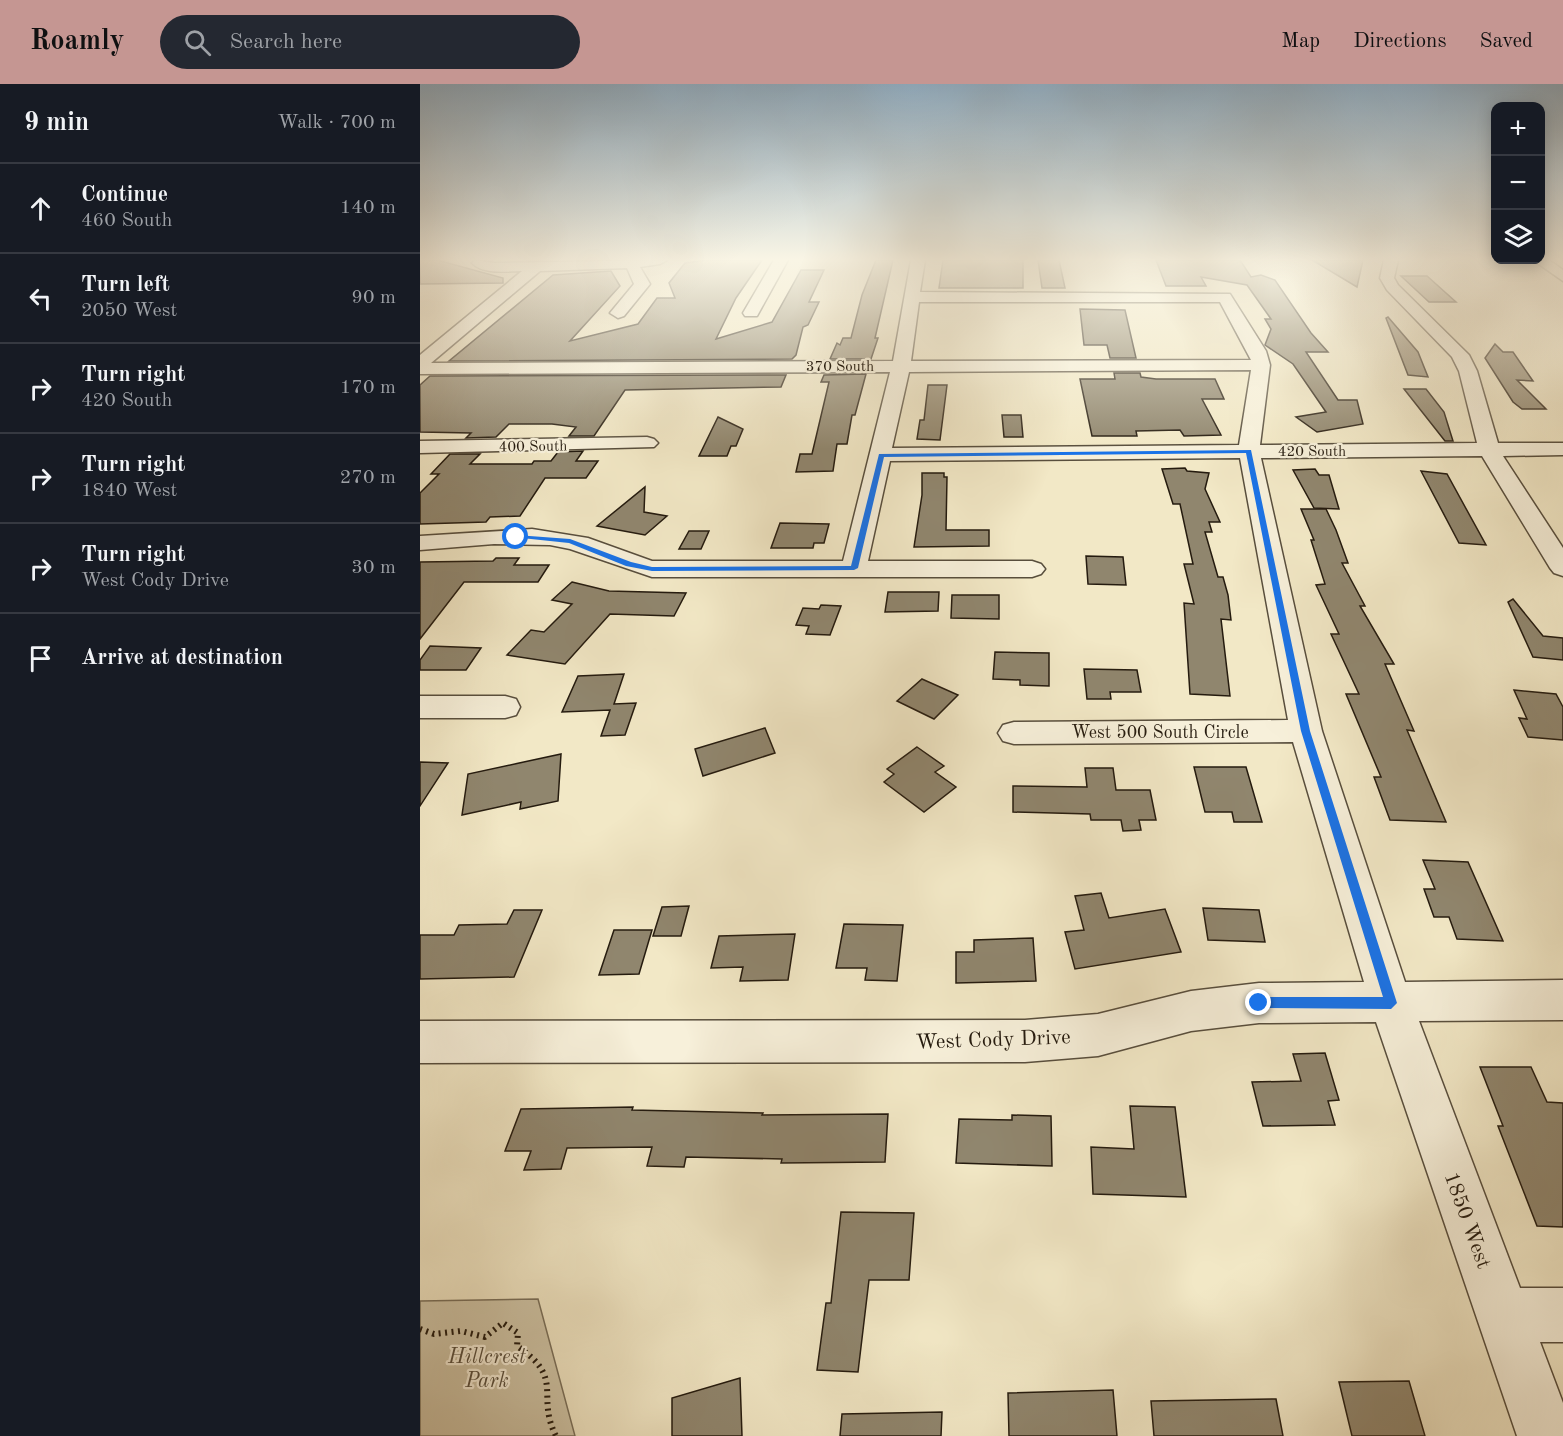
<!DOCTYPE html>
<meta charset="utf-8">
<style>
:root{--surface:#171b24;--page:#242831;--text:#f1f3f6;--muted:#9ea1a6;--line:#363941;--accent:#c59692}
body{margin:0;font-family:"Old Standard TT",serif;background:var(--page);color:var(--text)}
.controls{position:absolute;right:18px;top:18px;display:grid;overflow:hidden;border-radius:12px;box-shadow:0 3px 15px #0003}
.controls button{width:54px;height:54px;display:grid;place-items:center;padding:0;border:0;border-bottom:2px solid var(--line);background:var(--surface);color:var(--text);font:30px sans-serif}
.stop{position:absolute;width:18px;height:18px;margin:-14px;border:4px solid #1a73e8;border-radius:50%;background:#fff}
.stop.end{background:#1a73e8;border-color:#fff;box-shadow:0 2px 6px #0008}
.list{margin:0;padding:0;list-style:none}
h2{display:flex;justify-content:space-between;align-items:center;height:78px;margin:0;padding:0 24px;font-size:26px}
h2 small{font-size:20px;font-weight:400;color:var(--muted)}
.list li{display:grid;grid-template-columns:39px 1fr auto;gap:18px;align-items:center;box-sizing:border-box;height:90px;padding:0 24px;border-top:2px solid var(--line)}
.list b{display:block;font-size:22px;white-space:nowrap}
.list p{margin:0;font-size:20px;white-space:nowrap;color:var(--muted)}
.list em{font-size:20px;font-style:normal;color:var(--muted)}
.icon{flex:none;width:33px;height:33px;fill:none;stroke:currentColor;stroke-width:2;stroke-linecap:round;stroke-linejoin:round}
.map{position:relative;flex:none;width:1143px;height:1352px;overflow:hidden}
header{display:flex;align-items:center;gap:36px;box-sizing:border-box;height:84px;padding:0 30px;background:var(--accent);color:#111}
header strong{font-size:28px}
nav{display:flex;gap:33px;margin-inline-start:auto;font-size:21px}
.search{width:420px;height:54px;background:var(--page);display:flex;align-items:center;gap:15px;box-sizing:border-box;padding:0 21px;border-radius:33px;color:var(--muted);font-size:22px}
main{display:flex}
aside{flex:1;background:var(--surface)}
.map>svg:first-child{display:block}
.green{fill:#cfc5a7;stroke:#7a705b;stroke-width:1.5}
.building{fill:#90866e;stroke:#251b0f;stroke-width:1.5}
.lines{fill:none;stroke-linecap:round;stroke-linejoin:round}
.minor-casing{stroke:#584e3d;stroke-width:3}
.path{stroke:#251b0f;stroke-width:6;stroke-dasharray:2 4.5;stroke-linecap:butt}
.minor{fill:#f7f0da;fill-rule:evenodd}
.route{fill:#1a73e8}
.labels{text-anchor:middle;stroke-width:4.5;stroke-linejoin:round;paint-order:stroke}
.far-street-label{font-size:15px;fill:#251b0f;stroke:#f7f0da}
.street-label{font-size:18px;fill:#251b0f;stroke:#f7f0da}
.near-street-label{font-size:21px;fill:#251b0f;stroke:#f7f0da}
.near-park-label{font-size:21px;font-style:italic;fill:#584e3d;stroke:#f7f0da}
</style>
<header>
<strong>Roamly</strong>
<div class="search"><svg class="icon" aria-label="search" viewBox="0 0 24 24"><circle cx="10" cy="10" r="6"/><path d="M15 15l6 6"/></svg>Search here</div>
<nav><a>Map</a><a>Directions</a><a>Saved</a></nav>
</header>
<main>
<aside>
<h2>9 min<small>Walk · 700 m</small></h2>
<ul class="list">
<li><svg class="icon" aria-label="ahead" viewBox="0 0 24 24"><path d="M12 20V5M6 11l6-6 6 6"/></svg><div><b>Continue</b><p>460 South</p></div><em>140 m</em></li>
<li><svg class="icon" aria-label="left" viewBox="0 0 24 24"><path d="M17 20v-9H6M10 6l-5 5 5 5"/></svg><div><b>Turn left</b><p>2050 West</p></div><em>90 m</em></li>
<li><svg class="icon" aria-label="right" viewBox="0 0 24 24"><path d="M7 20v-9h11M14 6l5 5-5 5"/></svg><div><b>Turn right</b><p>420 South</p></div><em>170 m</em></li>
<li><svg class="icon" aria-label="right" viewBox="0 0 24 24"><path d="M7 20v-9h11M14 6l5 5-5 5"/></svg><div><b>Turn right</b><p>1840 West</p></div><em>270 m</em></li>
<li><svg class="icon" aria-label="right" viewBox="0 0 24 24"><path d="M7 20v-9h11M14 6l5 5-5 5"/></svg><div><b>Turn right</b><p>West Cody Drive</p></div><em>30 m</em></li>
<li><svg class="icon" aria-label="arrive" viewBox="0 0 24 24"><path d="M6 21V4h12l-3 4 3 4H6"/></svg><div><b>Arrive at destination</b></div></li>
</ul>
</aside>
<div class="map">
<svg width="1143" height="1352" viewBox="0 0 1143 1352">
<rect width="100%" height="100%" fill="#f2e8c6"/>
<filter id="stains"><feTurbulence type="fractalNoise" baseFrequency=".00333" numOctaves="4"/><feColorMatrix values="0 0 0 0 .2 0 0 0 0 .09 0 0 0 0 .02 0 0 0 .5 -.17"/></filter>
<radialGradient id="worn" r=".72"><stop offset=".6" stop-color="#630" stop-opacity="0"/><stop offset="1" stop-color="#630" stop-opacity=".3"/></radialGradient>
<polygon class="green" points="118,1215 155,1352 0,1352 0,1217"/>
<g class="building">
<polygon points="0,176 17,176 83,194 83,199 0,200"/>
<polygon points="286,176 342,176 316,214 296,255 352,238 381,186 404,186 389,218 399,218 388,241 383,243 376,271 372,275 29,277 133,191 191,187 200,202 150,257 218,240 237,214 255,214 249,199 265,179"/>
<polygon points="456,176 473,176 455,254 458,254 451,275 410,275 417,259 420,261 423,254 431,254 442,211"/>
<polygon points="523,176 603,176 603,204 519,204"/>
<polygon points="618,176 639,176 645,204 622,204"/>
<polygon points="736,176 820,176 831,193 841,191 855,196 891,249 908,268 886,268 918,316 937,316 943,340 897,348 876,333 906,328 873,280 845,261 851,245 845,235 851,235 827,201 781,193 786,202 746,202"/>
<polygon points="892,176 943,176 937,203"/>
<polygon points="981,192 1007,192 1036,218 1009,218"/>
<polygon points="660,225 705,226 716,274 690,274 687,261 664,261"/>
<polygon points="968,233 998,268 1008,293 988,291 966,234"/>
<polygon points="1075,260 1083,268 1093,268 1113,297 1097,296 1126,325 1102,325 1093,318 1065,274"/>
<polygon points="694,289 720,289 721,293 736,295 795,295 804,315 782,315 801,351 764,352 760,346 716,347 717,352 672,352 660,295 695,295"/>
<polygon points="446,290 435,331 432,331 427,360 417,360 413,387 376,388 380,370 392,370 409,298 401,298 404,291"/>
<polygon points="366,291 361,303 205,306 174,352 149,352 156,343 132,340 89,340 76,353 46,354 51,349 0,348 0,301 10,292"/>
<polygon points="508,301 527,301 520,356 497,355 500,336 504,336"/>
<polygon points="984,305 1006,305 1024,328 1033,357 1025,357"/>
<polygon points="582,331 601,331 603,353 584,353"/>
<polygon points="298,333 323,345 316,362 311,362 307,372 279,372"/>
<polygon points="163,367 156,377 178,377 166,394 125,394 100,432 70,433 66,438 0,440 0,409 19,390 11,390 30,370 60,370 50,380 112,380 114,377 131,377 138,368"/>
<polygon points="765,384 767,387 789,389 785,405 800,438 789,438 792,448 785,448 798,493 803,493 808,511 811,536 801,535 810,612 770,610 764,519 774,520 764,480 773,480 760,420 753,420 742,385"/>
<polygon points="895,385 899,391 909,391 919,425 894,424 873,386"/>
<polygon points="1001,387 1027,390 1066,461 1039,459"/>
<polygon points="502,389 524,389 524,393 527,393 526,446 569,446 569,462 494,463 502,411"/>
<polygon points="225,403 224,428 247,432 225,451 177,442"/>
<polygon points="881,425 906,425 916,446 928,479 922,479 945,522 940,522 974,580 965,580 994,647 987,646 1026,738 970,736 954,693 961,693 926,610 939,610 911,550 919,550 896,501 905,500 891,456 894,456"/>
<polygon points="360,439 409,440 404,459 394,459 393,464 351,464"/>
<polygon points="269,447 289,447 281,465 259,465"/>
<polygon points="666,472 703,473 706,501 668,500"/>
<polygon points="76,474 99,474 94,481 129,481 118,498 44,498 0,555 0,478 73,477"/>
<polygon points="152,498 189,507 266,509 254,532 190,530 145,580 87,571 111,546 124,548 152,520 132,516"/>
<polygon points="468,508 519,508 518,527 465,528"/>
<polygon points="532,511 579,511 579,535 531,534"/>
<polygon points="1093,515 1123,552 1143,554 1143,576 1113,573 1088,518"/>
<polygon points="401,521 421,522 410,551 386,550 389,542 376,541 383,524 399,525"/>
<polygon points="10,562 37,563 61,564 46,586 0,586 0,576"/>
<polygon points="575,568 629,569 629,602 600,601 600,596 573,595"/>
<polygon points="664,585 717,586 721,608 690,608 691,615 667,615"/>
<polygon points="204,590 194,620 216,619 205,651 181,652 190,626 142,628 158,592"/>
<polygon points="502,595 538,611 514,635 477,617"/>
<polygon points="1094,606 1136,610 1143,623 1143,656 1108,653 1099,634 1107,635"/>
<polygon points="345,644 355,669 283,692 275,665"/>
<polygon points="497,663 524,682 515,688 536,703 504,728 464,698 474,690 467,685"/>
<polygon points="141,670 138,717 100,725 101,718 42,731 48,690"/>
<polygon points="0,678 28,679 0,722"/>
<polygon points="774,683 826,683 842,738 814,738 812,728 785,728"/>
<polygon points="665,684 693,684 696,706 730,706 736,736 719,736 721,746 703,747 701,736 671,736 670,730 593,728 593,702 667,703"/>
<polygon points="1003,776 1048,778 1083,857 1037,855 1029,833 1014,833 1004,805 1015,805"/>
<polygon points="681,809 689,834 745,825 761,868 655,885 645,848 664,846 655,812"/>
<polygon points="269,822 261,852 233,852 242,823"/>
<polygon points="783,824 839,826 845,858 788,856"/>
<polygon points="94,826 122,826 94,893 0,895 0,851 34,851 39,841 87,840"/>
<polygon points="424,840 483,841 477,897 445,896 447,884 416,884"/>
<polygon points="194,846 232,846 219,890 179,891"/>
<polygon points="375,850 368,896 320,897 323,883 291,884 299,852"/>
<polygon points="613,854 616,897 536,899 536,868 554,868 554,856"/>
<polygon points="905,969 919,1016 908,1017 915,1041 843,1042 832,998 881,997 873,970"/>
<polygon points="1060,983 1111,983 1127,1018 1143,1019 1143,1143 1117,1142 1078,1042 1083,1042"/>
<polygon points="710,1022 755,1023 766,1113 673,1110 671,1063 714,1065"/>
<polygon points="213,1023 212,1026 343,1029 342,1031 468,1030 465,1078 361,1079 362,1075 266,1073 264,1083 227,1082 232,1063 147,1064 141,1085 104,1086 111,1067 85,1067 101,1025"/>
<polygon points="592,1031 631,1032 632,1082 536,1079 539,1035 592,1036"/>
<polygon points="421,1128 494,1129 489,1196 449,1196 438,1288 397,1286 406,1219 411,1219"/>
<polygon points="320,1294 322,1352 252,1352 252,1314"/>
<polygon points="989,1297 1005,1352 932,1352 919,1298"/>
<polygon points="693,1306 697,1352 589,1352 588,1309"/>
<polygon points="856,1315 863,1352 734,1352 731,1317"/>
<polygon points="522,1328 521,1352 420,1352 422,1330"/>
</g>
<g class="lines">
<g class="minor-casing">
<g id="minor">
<path d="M55 176 74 179 247 176 240 180 220 183 230 200 204 232 198 234 190 229 214 200 207 184 120 187 11 279 473 277 491 176H505L500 208 810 210 846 267 850 281 840 361 1057 359 1039 287 1032 273 967 206 960 194 964 176H978L974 194 978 201 1049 271 1057 287 1078 359H1143V371L1083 372 1143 464V492L1134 489 1130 484 1062 372 841 374 902 647 985 898 1143 896V936L999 937 1100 1204H1143V1258H1120L1143 1319V1352H1097L956 938 839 939 771 947 678 972 605 978 0 979V937L605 936 678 930 771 907 839 899 944 898 873 658 594 660 583 657 578 649 583 641 594 638 868 636 820 374 470 377 448 477H612L621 480 625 485 621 490 612 493H232L150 465 130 461 74 460 0 466V452L112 445 168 454 232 477H423L470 288 0 290V271L102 187C86 187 64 191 52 179ZM499 218H800L831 276 491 277ZM831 286 819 361 472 364 489 288Z"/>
<polygon points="354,176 368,176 337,232 325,232 323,229"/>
<polygon points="1113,176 1129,176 1143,186 1143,197"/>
<polygon points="227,353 234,355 238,359 234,363 0,369 0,357"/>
<polygon points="0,612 85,612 96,615 100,623 96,631 85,634 0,634"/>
</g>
</g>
<path class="path" d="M0 1245 14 1250 41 1247 65 1253 83 1239 98 1249 97 1262C146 1295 115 1311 136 1352"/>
<use href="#minor" class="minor"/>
</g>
<linearGradient id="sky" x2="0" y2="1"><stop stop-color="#90adc2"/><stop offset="0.48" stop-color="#f9f5e5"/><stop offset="1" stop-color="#f9f5e5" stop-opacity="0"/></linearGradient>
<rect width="1143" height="365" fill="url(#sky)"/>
<polygon class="route" points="831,366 890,647 977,919 971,925 839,924 833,919 839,913 963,913 881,647 826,369 464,373 438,484 434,486 232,487 206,482 149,459 92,453 96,451 150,455 211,478 232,483 431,482 459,370"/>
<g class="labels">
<g class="far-street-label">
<text x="420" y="287">370 South</text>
<text transform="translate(113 362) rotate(-1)" y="5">400 South</text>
<text x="892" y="372">420 South</text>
</g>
<g class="street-label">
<text x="740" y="654">West 500 South Circle</text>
</g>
<g class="near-street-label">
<text transform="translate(573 955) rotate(-2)" y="7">West Cody Drive</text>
<text transform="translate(1048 1136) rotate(70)" y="7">1850 West</text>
</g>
<g class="near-park-label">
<text x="67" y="1279">Hillcrest<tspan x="67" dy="24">Park</tspan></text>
</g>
</g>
<rect width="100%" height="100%" filter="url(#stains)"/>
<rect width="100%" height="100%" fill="url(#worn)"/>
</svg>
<div class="controls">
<button>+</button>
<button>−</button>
<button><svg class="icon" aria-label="layers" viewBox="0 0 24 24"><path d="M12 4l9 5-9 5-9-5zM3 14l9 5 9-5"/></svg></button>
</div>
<div class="stop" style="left:96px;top:453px"></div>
<div class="stop end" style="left:839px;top:919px"></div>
</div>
</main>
